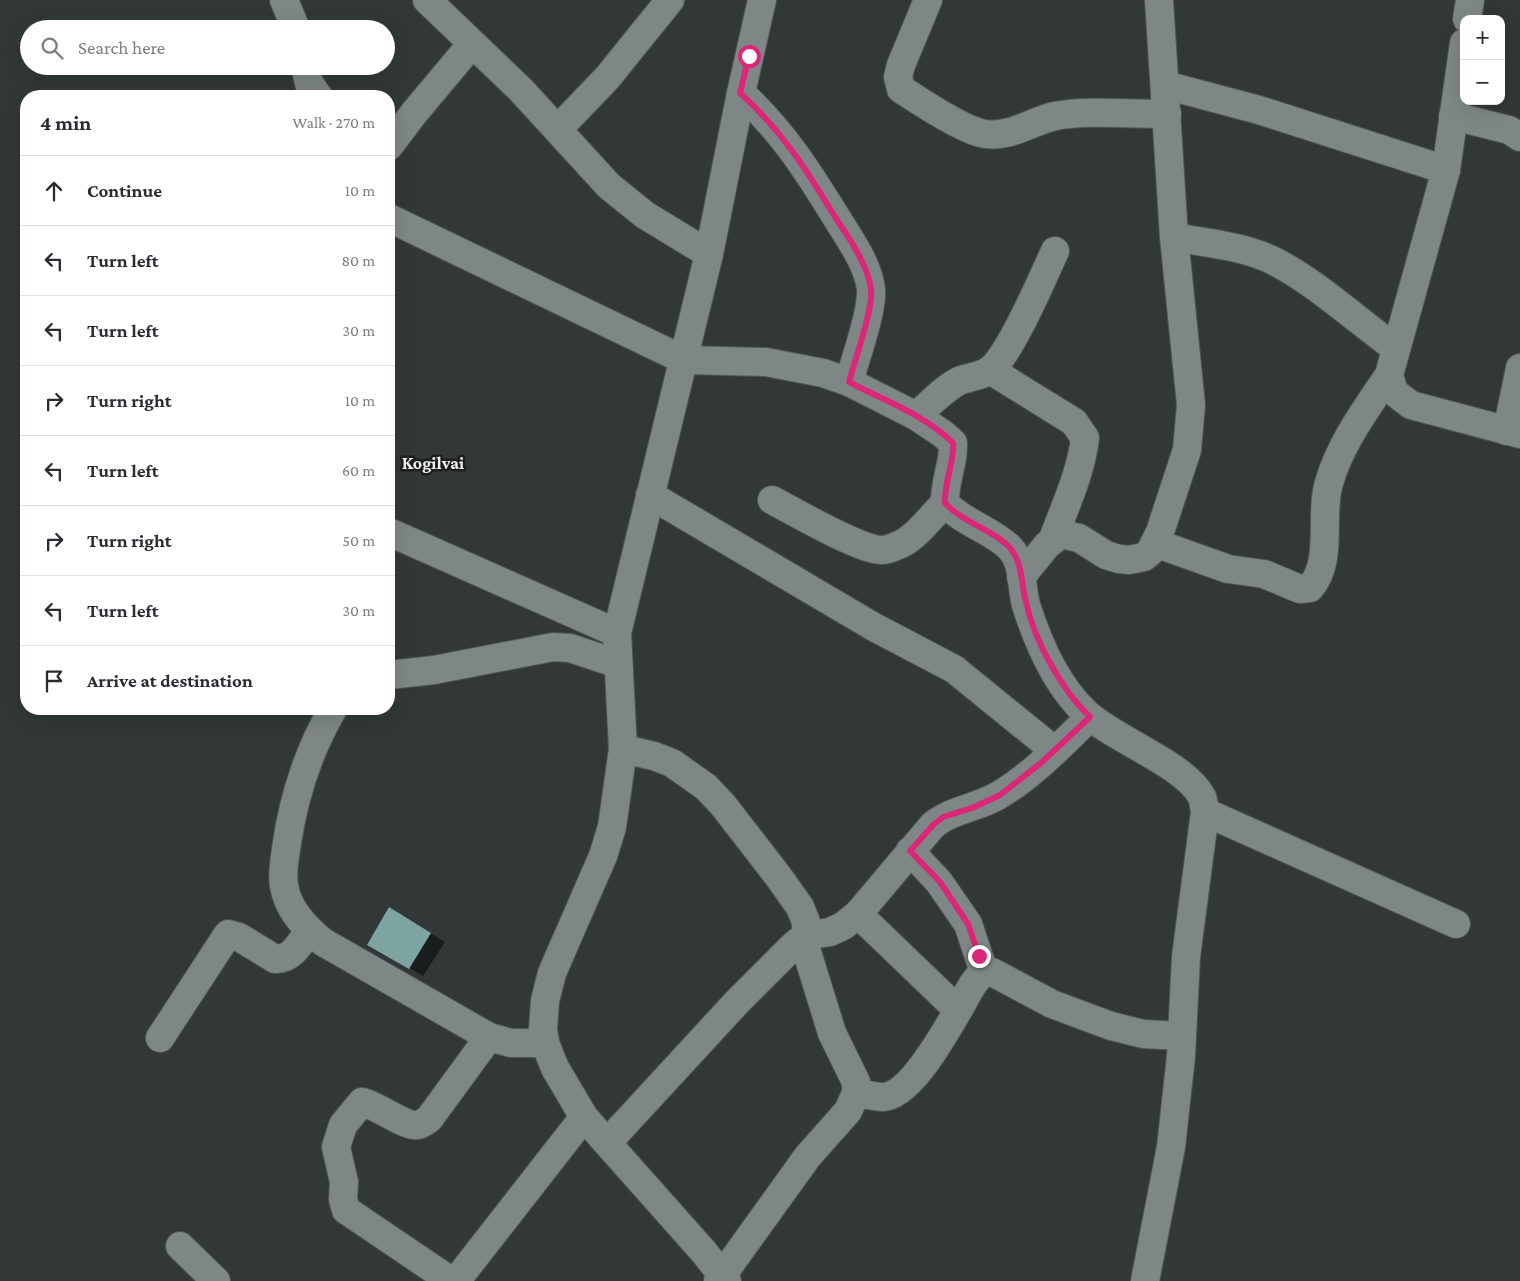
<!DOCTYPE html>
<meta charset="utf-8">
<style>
:root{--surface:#fff;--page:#f2f2f3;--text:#2b2b33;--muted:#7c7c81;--line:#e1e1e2}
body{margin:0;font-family:"Crimson Pro",serif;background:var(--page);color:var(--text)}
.controls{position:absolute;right:15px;top:15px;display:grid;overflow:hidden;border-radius:10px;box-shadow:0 5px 20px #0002}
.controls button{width:45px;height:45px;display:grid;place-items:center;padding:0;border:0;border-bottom:1px solid var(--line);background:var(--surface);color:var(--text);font:25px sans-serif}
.stop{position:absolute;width:15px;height:15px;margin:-11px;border:4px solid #db2777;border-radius:50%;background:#fff}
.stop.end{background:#db2777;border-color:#fff;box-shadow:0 1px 5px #0008}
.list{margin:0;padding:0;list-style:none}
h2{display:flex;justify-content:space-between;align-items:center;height:65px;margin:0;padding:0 20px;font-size:21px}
h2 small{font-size:16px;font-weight:400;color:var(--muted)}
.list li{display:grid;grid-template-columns:32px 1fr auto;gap:15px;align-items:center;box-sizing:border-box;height:70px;padding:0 20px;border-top:1px solid var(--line)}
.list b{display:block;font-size:19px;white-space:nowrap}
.list em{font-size:16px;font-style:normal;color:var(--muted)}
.icon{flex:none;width:28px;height:28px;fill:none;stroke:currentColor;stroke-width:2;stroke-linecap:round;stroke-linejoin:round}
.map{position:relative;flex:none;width:1520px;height:1281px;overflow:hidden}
.search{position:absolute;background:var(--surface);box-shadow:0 5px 20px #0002;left:20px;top:20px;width:375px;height:55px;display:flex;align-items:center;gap:12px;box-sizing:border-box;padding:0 18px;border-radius:28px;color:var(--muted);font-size:19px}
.panel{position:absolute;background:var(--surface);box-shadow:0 5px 20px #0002;left:20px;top:90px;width:375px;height:625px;border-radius:20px}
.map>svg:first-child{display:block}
.shadow{fill:#0007}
.building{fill:#7da4a0}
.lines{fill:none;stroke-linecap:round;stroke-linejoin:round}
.minor-casing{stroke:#505555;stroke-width:30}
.minor{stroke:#7f8786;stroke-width:28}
.route{stroke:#db2777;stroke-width:6}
.labels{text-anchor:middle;stroke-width:5;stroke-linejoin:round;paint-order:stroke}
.quarter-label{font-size:18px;font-weight:bold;fill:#ecf0f0;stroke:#1c1e1e}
</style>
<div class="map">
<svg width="1520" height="1281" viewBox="0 0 1520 1281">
<rect width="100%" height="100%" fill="#313837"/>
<polygon class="shadow" points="390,909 445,942 423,976 369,944"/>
<polygon class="building" points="389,907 431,933 409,969 367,945"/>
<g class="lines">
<g class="minor-casing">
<g id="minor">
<polyline points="284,0 296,29"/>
<polyline points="427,0 521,90 609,186 645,215 709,254"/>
<path d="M928 0 901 65 898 77 901 89C919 101 965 131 985 134 1009 138 1033 121 1055 116 1084 110 1135 114 1167 114"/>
<polyline points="1467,19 1470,0"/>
<polyline points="1464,43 1446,170 1389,375 1394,392 1411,405 1520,434"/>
<polyline points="305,66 309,83 318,96"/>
<polyline points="1165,85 1259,110 1446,170"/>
<path d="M741 93C784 133 807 170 838 220 850 240 868 264 871 289 873 311 855 359 849 382"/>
<polyline points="1453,116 1509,130 1520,137"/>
<polyline points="558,129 607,78 670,0"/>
<polyline points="389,146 414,113 471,45"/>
<path d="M389 218 684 360 766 362 823 373 849 382 916 416 943 434 953 443C954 464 944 482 945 503 963 523 992 530 1010 548 1024 563 1021 587 1026 605 1038 643 1057 686 1086 713 1113 739 1185 764 1202 797 1204 802 1204 808 1205 812L1186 957 1181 1056 1171 1147 1145 1281"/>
<path d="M1174 237C1207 243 1243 246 1274 261 1315 282 1357 320 1395 348"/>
<path d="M990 370 1074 422 1085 438C1081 473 1065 506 1053 539"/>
<path d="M916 416C930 404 944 388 961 380 970 377 982 376 990 370 1010 355 1043 277 1055 251"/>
<polyline points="1507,431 1520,368"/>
<polyline points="650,495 874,627 954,669 1055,751"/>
<path d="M772 500C795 512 858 549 881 550 885 550 892 548 896 546 915 540 930 517 945 503"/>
<polyline points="389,532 617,633"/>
<path d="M1155 543 1228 569 1264 574 1300 589 1310 588C1334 561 1319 515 1329 483 1340 444 1366 409 1389 375"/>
<polyline points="1021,577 1047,545 1061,534 1079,538 1106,555 1119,559 1129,560 1144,557 1150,552 1160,532 1187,450 1191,405 1174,237 1159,0"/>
<polyline points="389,675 434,670 553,647 570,648 618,664"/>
<path d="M333 709C307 753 293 799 286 849 284 864 281 879 286 894 292 914 307 929 323 942L489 1037 511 1043H545"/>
<polyline points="623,749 654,756 672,763 706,787 723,805 778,876 800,907 806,922 806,949 832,1033 856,1082 856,1093 848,1111 808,1156 718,1281"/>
<polyline points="1205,812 1456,924"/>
<polyline points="910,851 939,882 968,924 984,972"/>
<polyline points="858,914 958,1010"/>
<path d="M160 1038 228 934 239 937 275 959C292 960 300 943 309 931"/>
<path d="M856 1093C865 1094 874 1097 883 1097 911 1096 945 1032 959 1009 967 996 972 981 984 972H992L1052 1004 1111 1026 1143 1034 1182 1036"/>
<path d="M607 1143 737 1002 792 947 805 936 830 932 843 926 858 914 933 825C953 809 978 808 999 795 1033 775 1062 744 1090 717"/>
<polyline points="180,1246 216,1281"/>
<path d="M451 1281 346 1210 343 1199 344 1182 336 1147 343 1125 362 1102C377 1105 407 1128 418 1125 422 1124 426 1121 429 1119L489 1037"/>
<polyline points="456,1281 584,1117"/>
<polyline points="727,1281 703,1251 584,1117 555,1068 545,1043 543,1029 545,1001 552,973 603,856 612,827 623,749 617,633 709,254 741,93 762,0"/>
</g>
</g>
<use href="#minor" class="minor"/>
</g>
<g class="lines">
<path class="route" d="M749 56 740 93C782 131 806 169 835 217 849 238 867 263 871 289 873 310 855 359 849 382 883 400 925 415 953 443 954 464 944 482 945 503 963 523 994 530 1010 548 1023 563 1021 585 1026 602 1034 640 1062 691 1090 717L1041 763 1000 795 972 808 943 817 933 825 910 851 940 882 968 924 979 956"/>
</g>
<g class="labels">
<g class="quarter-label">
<text x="433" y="469">Kogilvai</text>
</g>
</g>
</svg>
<div class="controls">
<button>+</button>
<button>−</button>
</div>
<div class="stop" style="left:749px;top:56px"></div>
<div class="stop end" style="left:979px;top:956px"></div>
<div class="search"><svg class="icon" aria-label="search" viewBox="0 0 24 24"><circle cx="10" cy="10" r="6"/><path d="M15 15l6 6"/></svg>Search here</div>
<section class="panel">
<h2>4 min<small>Walk · 270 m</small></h2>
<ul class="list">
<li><svg class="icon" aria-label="ahead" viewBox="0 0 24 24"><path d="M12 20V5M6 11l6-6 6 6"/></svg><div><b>Continue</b></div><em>10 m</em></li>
<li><svg class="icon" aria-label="left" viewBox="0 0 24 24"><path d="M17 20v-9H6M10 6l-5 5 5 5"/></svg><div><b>Turn left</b></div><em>80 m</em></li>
<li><svg class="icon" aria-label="left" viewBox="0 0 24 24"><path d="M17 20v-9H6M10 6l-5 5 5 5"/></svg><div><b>Turn left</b></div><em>30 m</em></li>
<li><svg class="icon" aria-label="right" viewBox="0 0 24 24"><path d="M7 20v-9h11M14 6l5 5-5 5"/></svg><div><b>Turn right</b></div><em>10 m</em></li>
<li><svg class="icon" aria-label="left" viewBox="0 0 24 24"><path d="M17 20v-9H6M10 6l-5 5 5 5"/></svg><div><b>Turn left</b></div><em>60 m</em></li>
<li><svg class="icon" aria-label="right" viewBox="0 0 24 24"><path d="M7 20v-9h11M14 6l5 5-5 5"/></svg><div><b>Turn right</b></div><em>50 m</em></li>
<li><svg class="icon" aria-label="left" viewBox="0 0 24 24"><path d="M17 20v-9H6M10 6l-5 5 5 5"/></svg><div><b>Turn left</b></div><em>30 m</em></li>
<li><svg class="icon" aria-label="arrive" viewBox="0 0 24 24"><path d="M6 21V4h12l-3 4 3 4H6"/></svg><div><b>Arrive at destination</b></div></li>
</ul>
</section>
</div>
